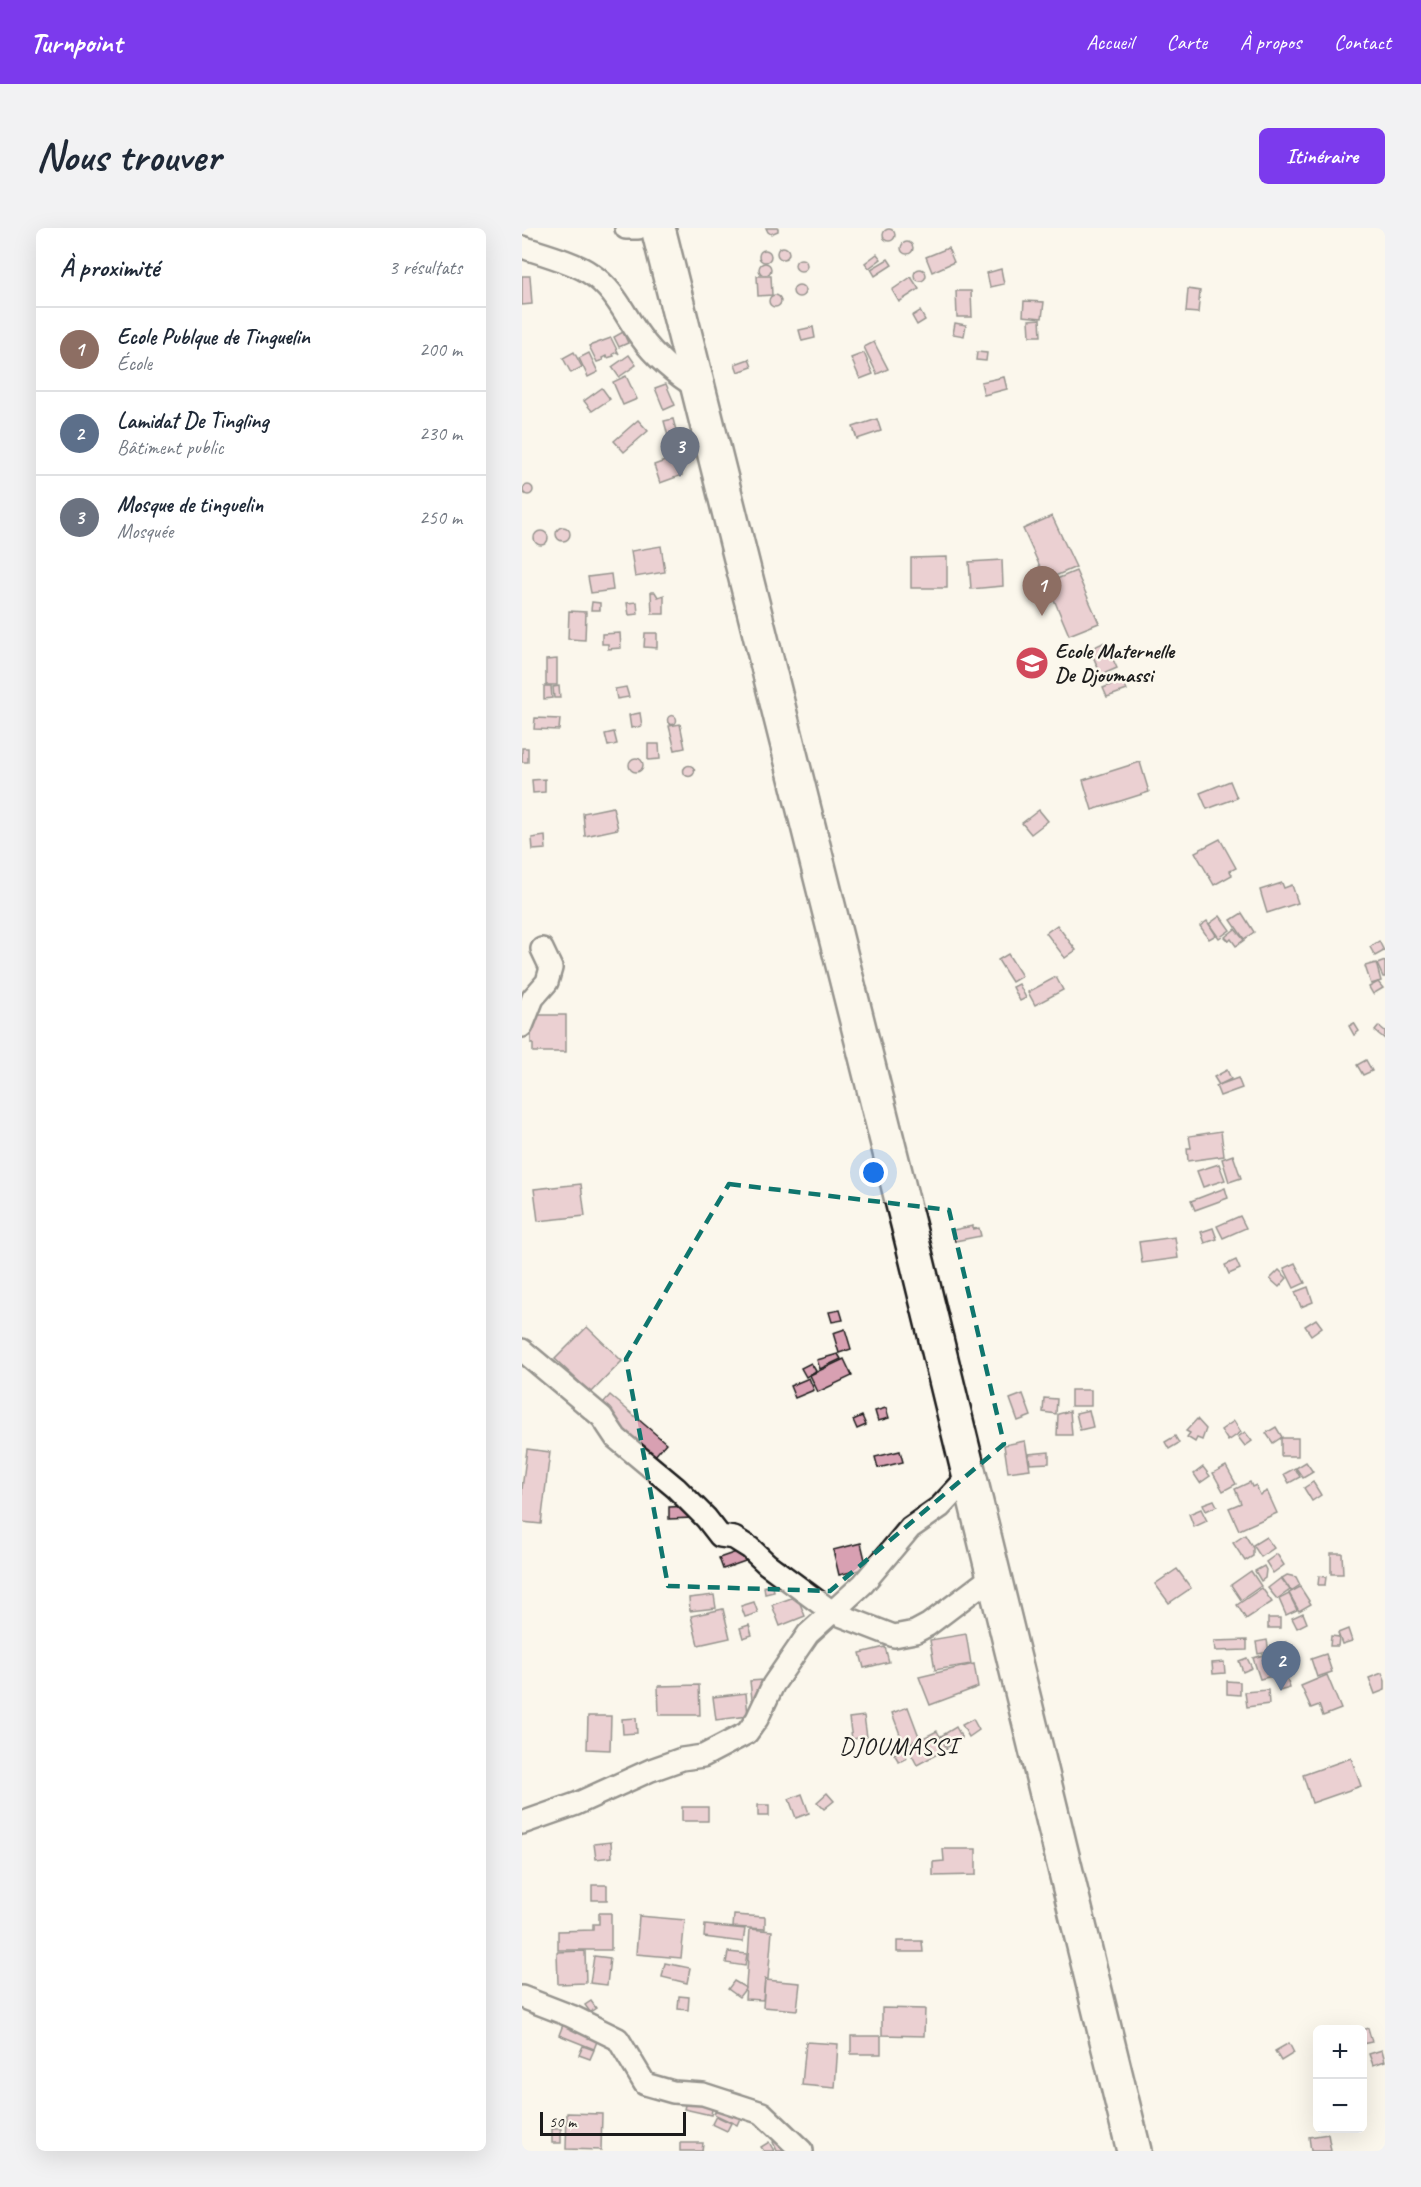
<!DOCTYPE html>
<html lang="fr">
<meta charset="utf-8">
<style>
:root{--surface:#fff;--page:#f2f2f3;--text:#1f2937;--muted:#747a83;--line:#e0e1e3;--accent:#7c3aed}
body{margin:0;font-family:Caveat,sans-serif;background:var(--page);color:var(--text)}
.controls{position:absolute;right:18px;bottom:18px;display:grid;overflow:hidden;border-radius:9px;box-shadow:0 6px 24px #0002}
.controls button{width:54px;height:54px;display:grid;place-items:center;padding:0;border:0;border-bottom:2px solid var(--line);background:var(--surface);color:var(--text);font:30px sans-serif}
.scale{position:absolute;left:18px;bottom:15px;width:146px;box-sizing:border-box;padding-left:6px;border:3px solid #1c1c1c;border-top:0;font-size:16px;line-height:21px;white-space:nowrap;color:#1c1c1c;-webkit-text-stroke:4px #fbf7ec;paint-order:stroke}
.you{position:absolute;left:352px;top:945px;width:21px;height:21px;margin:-15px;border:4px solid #fff;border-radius:50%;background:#1a73e8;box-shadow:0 0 0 9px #1a73e833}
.badge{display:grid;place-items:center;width:39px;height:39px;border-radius:50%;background:var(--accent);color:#fff;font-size:20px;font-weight:700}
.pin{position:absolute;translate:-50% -50px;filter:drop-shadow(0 2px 3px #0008)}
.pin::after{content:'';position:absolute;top:32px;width:21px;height:18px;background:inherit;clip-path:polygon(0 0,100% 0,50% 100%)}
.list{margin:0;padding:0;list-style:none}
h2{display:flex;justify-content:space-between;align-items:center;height:78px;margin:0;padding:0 24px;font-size:26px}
h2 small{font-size:20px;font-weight:400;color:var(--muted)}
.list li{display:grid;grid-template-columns:39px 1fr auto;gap:18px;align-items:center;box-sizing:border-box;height:84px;padding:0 24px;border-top:2px solid var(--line)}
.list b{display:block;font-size:22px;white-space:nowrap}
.list p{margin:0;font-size:20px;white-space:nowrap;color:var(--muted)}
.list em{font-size:20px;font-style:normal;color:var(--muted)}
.map{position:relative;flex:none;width:863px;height:1923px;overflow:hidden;border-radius:9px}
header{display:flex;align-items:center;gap:36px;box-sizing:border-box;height:84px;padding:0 30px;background:var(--accent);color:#fff}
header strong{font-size:28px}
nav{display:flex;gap:33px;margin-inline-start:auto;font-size:21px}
.intro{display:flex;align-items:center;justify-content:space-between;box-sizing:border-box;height:144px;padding:0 36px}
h1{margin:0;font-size:42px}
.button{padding:15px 27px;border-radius:9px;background:var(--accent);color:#fff;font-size:21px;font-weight:700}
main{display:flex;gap:36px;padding:0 36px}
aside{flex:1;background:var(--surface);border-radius:9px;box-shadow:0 6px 24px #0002}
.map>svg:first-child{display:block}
.building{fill:#d8a0b2;stroke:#1c1c1c;stroke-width:1.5}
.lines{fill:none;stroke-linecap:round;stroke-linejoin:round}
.minor-casing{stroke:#1c1c1c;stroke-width:26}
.primary-casing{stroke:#1c1c1c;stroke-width:38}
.minor{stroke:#fbf7ec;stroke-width:21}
.primary{stroke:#fbf7ec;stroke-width:33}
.marked{fill:none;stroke:#0f766e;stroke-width:4.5;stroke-dasharray:12 8;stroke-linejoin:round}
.labels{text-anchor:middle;stroke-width:5;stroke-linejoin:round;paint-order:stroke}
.poi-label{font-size:21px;font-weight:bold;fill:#1c1c1c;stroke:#fbf7ec;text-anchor:start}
.quarter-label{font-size:24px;letter-spacing:1.5px;fill:#1c1c1c;stroke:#fbf7ec}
</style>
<header>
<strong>Turnpoint</strong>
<nav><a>Accueil</a><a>Carte</a><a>À propos</a><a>Contact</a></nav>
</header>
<div class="intro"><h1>Nous trouver</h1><a class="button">Itinéraire</a></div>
<main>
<aside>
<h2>À proximité<small>3 résultats</small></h2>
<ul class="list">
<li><span class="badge" style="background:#8d6e63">1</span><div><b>Ecole Publque de Tinguelin</b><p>École</p></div><em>200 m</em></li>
<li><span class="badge" style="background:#5c6f8a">2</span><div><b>Lamidat De Tingling</b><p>Bâtiment public</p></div><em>230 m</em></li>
<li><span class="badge" style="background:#6b7280">3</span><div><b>Mosque de tinguelin</b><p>Mosquée</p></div><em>250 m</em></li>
</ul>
</aside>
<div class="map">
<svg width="863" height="1923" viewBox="0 0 863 1923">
<rect width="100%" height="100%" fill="#fbf7ec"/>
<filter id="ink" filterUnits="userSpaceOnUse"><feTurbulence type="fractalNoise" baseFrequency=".0167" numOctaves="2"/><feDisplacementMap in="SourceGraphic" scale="12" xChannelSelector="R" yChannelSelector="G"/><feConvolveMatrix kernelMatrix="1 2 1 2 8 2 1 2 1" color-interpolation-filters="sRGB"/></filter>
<g filter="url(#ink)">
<g class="building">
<polygon points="244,0 256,0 256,3 249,6 246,4"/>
<circle cx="367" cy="7" r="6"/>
<circle cx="385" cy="20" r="6"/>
<circle cx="261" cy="25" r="6"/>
<polygon points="426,20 432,34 410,44 404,29"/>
<circle cx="243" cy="28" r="6"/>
<polygon points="355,26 359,31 347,40 343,35"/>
<polygon points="366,31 370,37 353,48 349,41"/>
<circle cx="279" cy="37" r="6"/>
<circle cx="243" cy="41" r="6"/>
<polygon points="479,41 482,56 468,59 465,45"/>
<circle cx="398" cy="47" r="6"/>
<polygon points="0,48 8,48 10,76 0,77"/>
<polygon points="235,48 249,48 250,67 236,68"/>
<polygon points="389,49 397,61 377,74 370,62"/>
<circle cx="277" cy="63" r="6"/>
<polygon points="666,61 678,63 676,85 664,84"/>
<polygon points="434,63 449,63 450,89 435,89"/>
<circle cx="253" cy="73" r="6"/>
<polygon points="502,73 522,74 520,90 501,88"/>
<polygon points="398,83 403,92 395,97 390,88"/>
<polygon points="518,91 519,108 508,108 507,92"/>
<polygon points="433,95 444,97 442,108 431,106"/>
<polygon points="291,99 293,110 280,113 277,102"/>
<polygon points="101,104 106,115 97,119 92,109"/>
<polygon points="89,110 97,126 95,124 91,126 92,128 85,130 84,128 80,130 81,132 75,134 67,118"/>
<polygon points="352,114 366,141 355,146 342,119"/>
<polygon points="52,124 60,139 49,145 41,130"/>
<polygon points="455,124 465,125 464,133 454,132"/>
<polygon points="67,125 76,144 66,149 57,130"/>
<polygon points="342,125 351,146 338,151 329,130"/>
<polygon points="107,127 114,137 97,149 90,139"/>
<polygon points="227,131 230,139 216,144 213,136"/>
<polygon points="104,148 115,171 101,177 91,154"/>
<polygon points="482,149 485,161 462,167 459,154"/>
<polygon points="144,156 153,177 142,182 133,160"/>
<polygon points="80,160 88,171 70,183 62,173"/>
<polygon points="151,191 155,206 146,208 142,193"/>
<polygon points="355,191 359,203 335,211 331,199"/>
<polygon points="116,192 126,203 102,224 92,213"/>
<polygon points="154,229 160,247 138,255 132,237"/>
<circle cx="6" cy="262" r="5"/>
<polygon points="530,288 554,339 524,352 501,301"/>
<circle cx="41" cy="306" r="7"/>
<circle cx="19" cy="310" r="7"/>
<polygon points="139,318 143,344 113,349 109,323"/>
<polygon points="425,329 425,360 389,360 389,330"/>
<polygon points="480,332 481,358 449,361 447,334"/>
<polygon points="554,343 577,395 547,407 525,355"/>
<polygon points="89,346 91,362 69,365 66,349"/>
<polygon points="129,364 133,364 136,369 142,367 142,386 130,386"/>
<polygon points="70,374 78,375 78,382 69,382"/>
<polygon points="115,374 116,386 107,387 105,375"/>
<polygon points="47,383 64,384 63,412 46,411"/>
<polygon points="98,405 99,420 86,421 86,416 80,416 80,406"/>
<polygon points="123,405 135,405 135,420 122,419"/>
<polygon points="583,414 595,440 579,447 568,421"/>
<polygon points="35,431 35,457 24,457 24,432"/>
<polygon points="601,452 605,462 585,469 581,460"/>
<polygon points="22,458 29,458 30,470 22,471"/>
<polygon points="37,458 38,470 32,470 31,459"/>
<polygon points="104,459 107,469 95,471 93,461"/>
<polygon points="118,485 120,498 109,500 107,487"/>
<circle cx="150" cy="492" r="4.5"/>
<polygon points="13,490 38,491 37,502 12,501"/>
<polygon points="158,496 163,520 153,522 147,498"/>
<polygon points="92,504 95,516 86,518 83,506"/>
<polygon points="126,516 137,516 138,531 126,532"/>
<rect x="0" y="520" width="6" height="14"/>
<circle cx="114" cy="537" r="7"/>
<polygon points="618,534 627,564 570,582 561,552"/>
<circle cx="167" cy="543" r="5.5"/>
<polygon points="23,551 23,564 11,565 10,552"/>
<polygon points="708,553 715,570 685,581 678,565"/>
<polygon points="91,579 96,601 63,608 61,585"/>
<polygon points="517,582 526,593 509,606 500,595"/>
<polygon points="23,608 24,621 11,622 10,610"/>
<polygon points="698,611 714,640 708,643 710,647 692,657 673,624"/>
<polygon points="760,655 762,660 770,657 776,675 745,685 738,662"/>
<polygon points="720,685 732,704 722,711 709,692"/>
<polygon points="698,688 708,702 697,710 687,696"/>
<polygon points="685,693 694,707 687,711 678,698"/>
<polygon points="535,697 554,722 543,730 524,705"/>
<polygon points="713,701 722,712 714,718 709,711 707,713 703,709"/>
<polygon points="857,713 862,723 853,728 848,719"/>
<polygon points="486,726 500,748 490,754 476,732"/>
<polygon points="863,733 863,749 861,749 855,736"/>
<polygon points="854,735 859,753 849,756 843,738"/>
<polygon points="534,749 541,762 513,777 506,764"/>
<polygon points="856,754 861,760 851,766 847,759"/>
<polygon points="497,756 504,770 498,773 491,759"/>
<polygon points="14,787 44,787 44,824 11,824 11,816 9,816 9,795 14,795"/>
<polygon points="832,795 837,803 832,807 827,798"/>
<polygon points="857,798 863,803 863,811 853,803"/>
<polygon points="844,832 850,843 841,847 835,837"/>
<polygon points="705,842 709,851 697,857 692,849"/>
<polygon points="716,850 720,860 698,868 694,858"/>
<polygon points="699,903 702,928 666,933 665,920 669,920 667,908"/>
<polygon points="711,927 719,950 707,954 700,931"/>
<polygon points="697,936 703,952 681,959 675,943"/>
<polygon points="59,956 63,988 16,993 12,961"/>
<polygon points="703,960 706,970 673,982 669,973"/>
<polygon points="718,988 724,1000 701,1010 695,998"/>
<polygon points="451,998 451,1001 457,1000 459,1008 433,1013 431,1002"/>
<polygon points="691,1000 695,1011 683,1015 679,1004"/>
<polygon points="653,1009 656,1030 620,1035 617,1014"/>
<polygon points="714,1032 718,1041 707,1046 703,1037"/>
<polygon points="773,1035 783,1055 772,1060 762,1040"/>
<polygon points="757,1042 765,1050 757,1059 748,1051"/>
<polygon points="786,1059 791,1074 779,1079 773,1064"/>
<polygon points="318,1082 321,1092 310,1094 307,1084"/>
<polygon points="794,1091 800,1099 789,1107 783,1098"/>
<polygon points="65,1099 100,1133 69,1165 33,1131"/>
<polygon points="323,1101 329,1121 317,1125 311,1105"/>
<polygon points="316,1126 319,1131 298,1141 295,1132"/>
<polygon points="322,1131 330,1148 296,1164 288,1147"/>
<polygon points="289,1135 294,1143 284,1149 279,1140"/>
<polygon points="287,1150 292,1162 273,1170 268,1158"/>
<rect x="549" y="1162" width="20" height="16"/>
<polygon points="501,1166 509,1188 496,1193 488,1171"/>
<polygon points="88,1167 144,1215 132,1229 76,1181"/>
<polygon points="522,1170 535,1171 534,1186 521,1184"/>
<polygon points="364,1180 367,1190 356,1193 353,1183"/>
<polygon points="567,1182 571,1199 558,1202 554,1185"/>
<polygon points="548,1183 550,1207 535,1207 536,1186"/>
<polygon points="340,1188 344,1197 335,1201 331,1192"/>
<polygon points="675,1191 684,1201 680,1212 675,1210 673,1214 665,1209 668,1205 664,1203"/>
<polygon points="712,1193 719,1204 706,1213 699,1202"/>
<polygon points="754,1199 760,1209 751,1215 744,1205"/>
<polygon points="723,1204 730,1213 723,1218 716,1209"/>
<polygon points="653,1208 657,1215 647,1221 643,1214"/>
<rect x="759" y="1210" width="17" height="18"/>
<polygon points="503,1213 508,1241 486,1244 482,1217"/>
<polygon points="5,1221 28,1224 19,1296 0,1294 0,1261"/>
<polygon points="378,1223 381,1234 356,1240 353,1229"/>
<polygon points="527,1224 527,1235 508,1236 507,1226"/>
<polygon points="784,1234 791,1244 781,1250 774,1240"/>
<polygon points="704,1238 714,1256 701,1263 691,1245"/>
<polygon points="681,1239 688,1248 678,1255 672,1246"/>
<polygon points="773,1240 778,1249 767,1255 762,1246"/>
<polygon points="728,1254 730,1259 734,1257 738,1267 745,1263 755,1285 717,1302 707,1280 719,1275 713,1261"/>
<polygon points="791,1254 799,1267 790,1273 782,1260"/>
<polygon points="692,1272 695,1278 684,1283 681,1276"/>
<polygon points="169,1278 170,1290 147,1291 147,1279"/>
<polygon points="679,1281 685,1293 672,1299 667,1286"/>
<polygon points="723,1307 731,1320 731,1328 723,1333 711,1315"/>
<polygon points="744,1309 752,1320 739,1329 731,1317"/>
<polygon points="339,1315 345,1340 317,1347 311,1322"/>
<polygon points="223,1321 226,1332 201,1341 197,1330"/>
<polygon points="809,1325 820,1325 821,1346 809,1346"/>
<polygon points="755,1326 762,1337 751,1345 744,1334"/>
<polygon points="742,1338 744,1342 743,1350 739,1353 733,1343"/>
<polygon points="655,1341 669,1360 647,1375 633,1356"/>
<polygon points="729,1343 739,1358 719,1372 709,1357"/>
<polygon points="765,1347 774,1349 778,1357 769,1363 760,1350"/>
<polygon points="797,1348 804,1349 803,1357 796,1357"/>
<polygon points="759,1350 768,1362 755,1371 746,1360"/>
<polygon points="251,1357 252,1364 243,1366 242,1359"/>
<polygon points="778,1359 789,1376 777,1383 767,1365"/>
<polygon points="740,1360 750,1374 724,1391 715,1377"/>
<polygon points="767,1366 775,1382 764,1387 757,1371"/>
<polygon points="192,1367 194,1380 168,1383 167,1370"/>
<polygon points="275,1368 283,1388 258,1398 250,1377"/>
<polygon points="232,1374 236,1385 223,1389 219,1378"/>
<polygon points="201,1381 208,1410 176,1417 169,1388"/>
<polygon points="781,1385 785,1395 775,1400 770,1390"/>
<rect x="746" y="1390" width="12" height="10"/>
<polygon points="227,1397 230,1407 221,1410 218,1400"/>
<polygon points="826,1401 830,1413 820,1416 816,1405"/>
<polygon points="444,1406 449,1436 413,1442 408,1412"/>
<polygon points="809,1408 817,1409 816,1418 808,1418"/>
<polygon points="725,1412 725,1422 693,1423 692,1413"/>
<polygon points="745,1412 747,1424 736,1426 734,1414"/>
<polygon points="764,1414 767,1422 765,1429 761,1431 756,1418"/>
<polygon points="363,1419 367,1434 342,1440 338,1425"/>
<polygon points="745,1426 748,1436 752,1435 755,1447 738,1451 731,1430"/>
<polygon points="804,1426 810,1444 795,1449 789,1431"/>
<polygon points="725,1430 730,1440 721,1444 717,1433"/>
<polygon points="702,1434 703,1445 691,1446 690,1435"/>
<polygon points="452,1436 456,1459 408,1477 397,1449"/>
<polygon points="860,1445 863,1453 863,1462 853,1466 847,1450"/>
<polygon points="764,1446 768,1460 757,1463 753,1448"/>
<polygon points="805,1447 819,1481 801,1488 797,1477 789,1480 779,1458"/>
<polygon points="255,1451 257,1469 230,1471 228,1453"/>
<polygon points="705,1453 718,1454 718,1467 705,1466"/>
<polygon points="177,1457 178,1487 137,1487 136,1458"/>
<polygon points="746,1462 747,1476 725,1479 723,1464"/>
<polygon points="224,1465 226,1488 194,1492 191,1469"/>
<polygon points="386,1479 398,1511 382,1517 370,1485"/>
<polygon points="66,1488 89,1488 88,1522 65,1521"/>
<polygon points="342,1488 345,1509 330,1511 327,1490"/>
<polygon points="114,1490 115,1505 101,1506 100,1491"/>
<polygon points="451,1491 457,1502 447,1509 440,1497"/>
<polygon points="434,1499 440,1510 426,1519 419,1508"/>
<polygon points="415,1503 425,1521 395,1537 385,1518"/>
<polygon points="381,1521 385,1530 377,1534 372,1526"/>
<polygon points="829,1530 839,1558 790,1575 781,1547"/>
<polygon points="305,1565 312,1573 302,1581 295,1574"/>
<polygon points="280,1566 287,1585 274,1590 267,1571"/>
<rect x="236" y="1577" width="11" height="11"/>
<rect x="160" y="1579" width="26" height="14"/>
<polygon points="89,1614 90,1629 74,1631 72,1616"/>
<polygon points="421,1621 454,1621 454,1647 411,1648 411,1634 422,1633"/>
<rect x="70" y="1657" width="15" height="15"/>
<polygon points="77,1685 89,1685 89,1722 36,1722 36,1703 71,1702 71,1696 77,1696"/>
<polygon points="212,1687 243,1689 243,1701 211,1699"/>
<polygon points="117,1688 163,1692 159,1730 114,1726"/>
<polygon points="183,1697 223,1701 221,1714 182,1709"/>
<polygon points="228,1701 250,1703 246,1751 243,1751 241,1772 223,1771"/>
<polygon points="375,1713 400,1713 401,1724 375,1724"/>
<polygon points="63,1723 64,1755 36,1756 35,1724"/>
<polygon points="206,1724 225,1726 223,1738 204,1735"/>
<polygon points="72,1728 88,1730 85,1757 68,1755"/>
<polygon points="143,1735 168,1740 165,1755 140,1749"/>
<polygon points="243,1752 278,1755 275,1782 241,1779"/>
<polygon points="212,1753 224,1760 217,1769 206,1761"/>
<polygon points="157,1768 167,1769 166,1782 156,1781"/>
<polygon points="69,1773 74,1780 68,1784 63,1777"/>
<polygon points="360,1780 403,1781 402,1808 360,1807"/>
<polygon points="42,1794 77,1808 72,1821 37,1807"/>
<polygon points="846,1800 850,1814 840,1816 840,1802"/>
<rect x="329" y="1808" width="30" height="18"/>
<polygon points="284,1814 316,1816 313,1860 280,1857"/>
<polygon points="767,1815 772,1825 759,1833 753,1823"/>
<polygon points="61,1818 72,1822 68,1831 57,1827"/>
<polygon points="860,1822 863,1833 851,1837 847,1826"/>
<polygon points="165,1869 191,1875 189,1887 162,1881"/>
<polygon points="196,1877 219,1888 215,1897 192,1886"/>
<polygon points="45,1885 80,1886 79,1922 44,1921"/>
<polygon points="194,1888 209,1895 205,1903 190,1896"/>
<rect x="30" y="1901" width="9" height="14"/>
<polygon points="806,1906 809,1923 789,1923 787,1909"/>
<polygon points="262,1908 270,1923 255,1923 251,1914"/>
<polygon points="247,1914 252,1923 242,1923 239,1919"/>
<polygon points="158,1915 181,1915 180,1923 158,1923"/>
</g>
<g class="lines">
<g class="minor-casing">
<g id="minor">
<polyline points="104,0 116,0"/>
<path d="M0 19C18 25 55 35 69 46 93 62 102 86 118 108 132 128 155 148 176 160"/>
<polyline points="0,798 11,770 25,754 29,740 20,721"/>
<polyline points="0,1122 80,1189 94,1210 154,1260 184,1290 198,1308 212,1310 228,1320 245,1336 310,1384 372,1408 393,1404 406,1397 472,1347"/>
<polyline points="0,1595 54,1576 129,1542 160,1531 181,1528 225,1505 235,1491 251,1457 286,1406 341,1356 388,1300 418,1279 447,1248"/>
<polyline points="0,1769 49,1788 96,1811 123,1856 151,1864 181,1866 240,1885 280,1923"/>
</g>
</g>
<g class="primary-casing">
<polyline id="primary" points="136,0 387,1000 612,1923"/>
</g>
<use href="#minor" class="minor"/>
<use href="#primary" class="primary"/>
</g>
</g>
<path d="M0 0H863V1923H0ZM207 956 427 982 482 1216 308 1363 146 1358 104 1131Z" fill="#fbf7ec" fill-opacity=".55" fill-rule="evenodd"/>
<path class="marked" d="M207 956 427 982 482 1216 308 1363 146 1358 104 1131Z"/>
<defs>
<g id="school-disc" transform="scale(1.725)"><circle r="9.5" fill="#d1495b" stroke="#fbf7ec"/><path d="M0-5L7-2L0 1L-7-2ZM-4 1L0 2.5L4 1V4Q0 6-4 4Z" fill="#fff"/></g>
</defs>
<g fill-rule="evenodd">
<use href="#school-disc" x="510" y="435"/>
</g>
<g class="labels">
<g class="poi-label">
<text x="533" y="430">Ecole Maternelle<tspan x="533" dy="24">De Djoumassi</tspan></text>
</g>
<g class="quarter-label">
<text x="377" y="1526">DJOUMASSI</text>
</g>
</g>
</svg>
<div class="controls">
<button>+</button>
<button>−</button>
</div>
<div class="scale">50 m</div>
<div class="you"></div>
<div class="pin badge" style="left:520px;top:388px;background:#8d6e63">1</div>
<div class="pin badge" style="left:759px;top:1463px;background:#5c6f8a">2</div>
<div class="pin badge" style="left:158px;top:249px;background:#6b7280">3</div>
</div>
</main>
